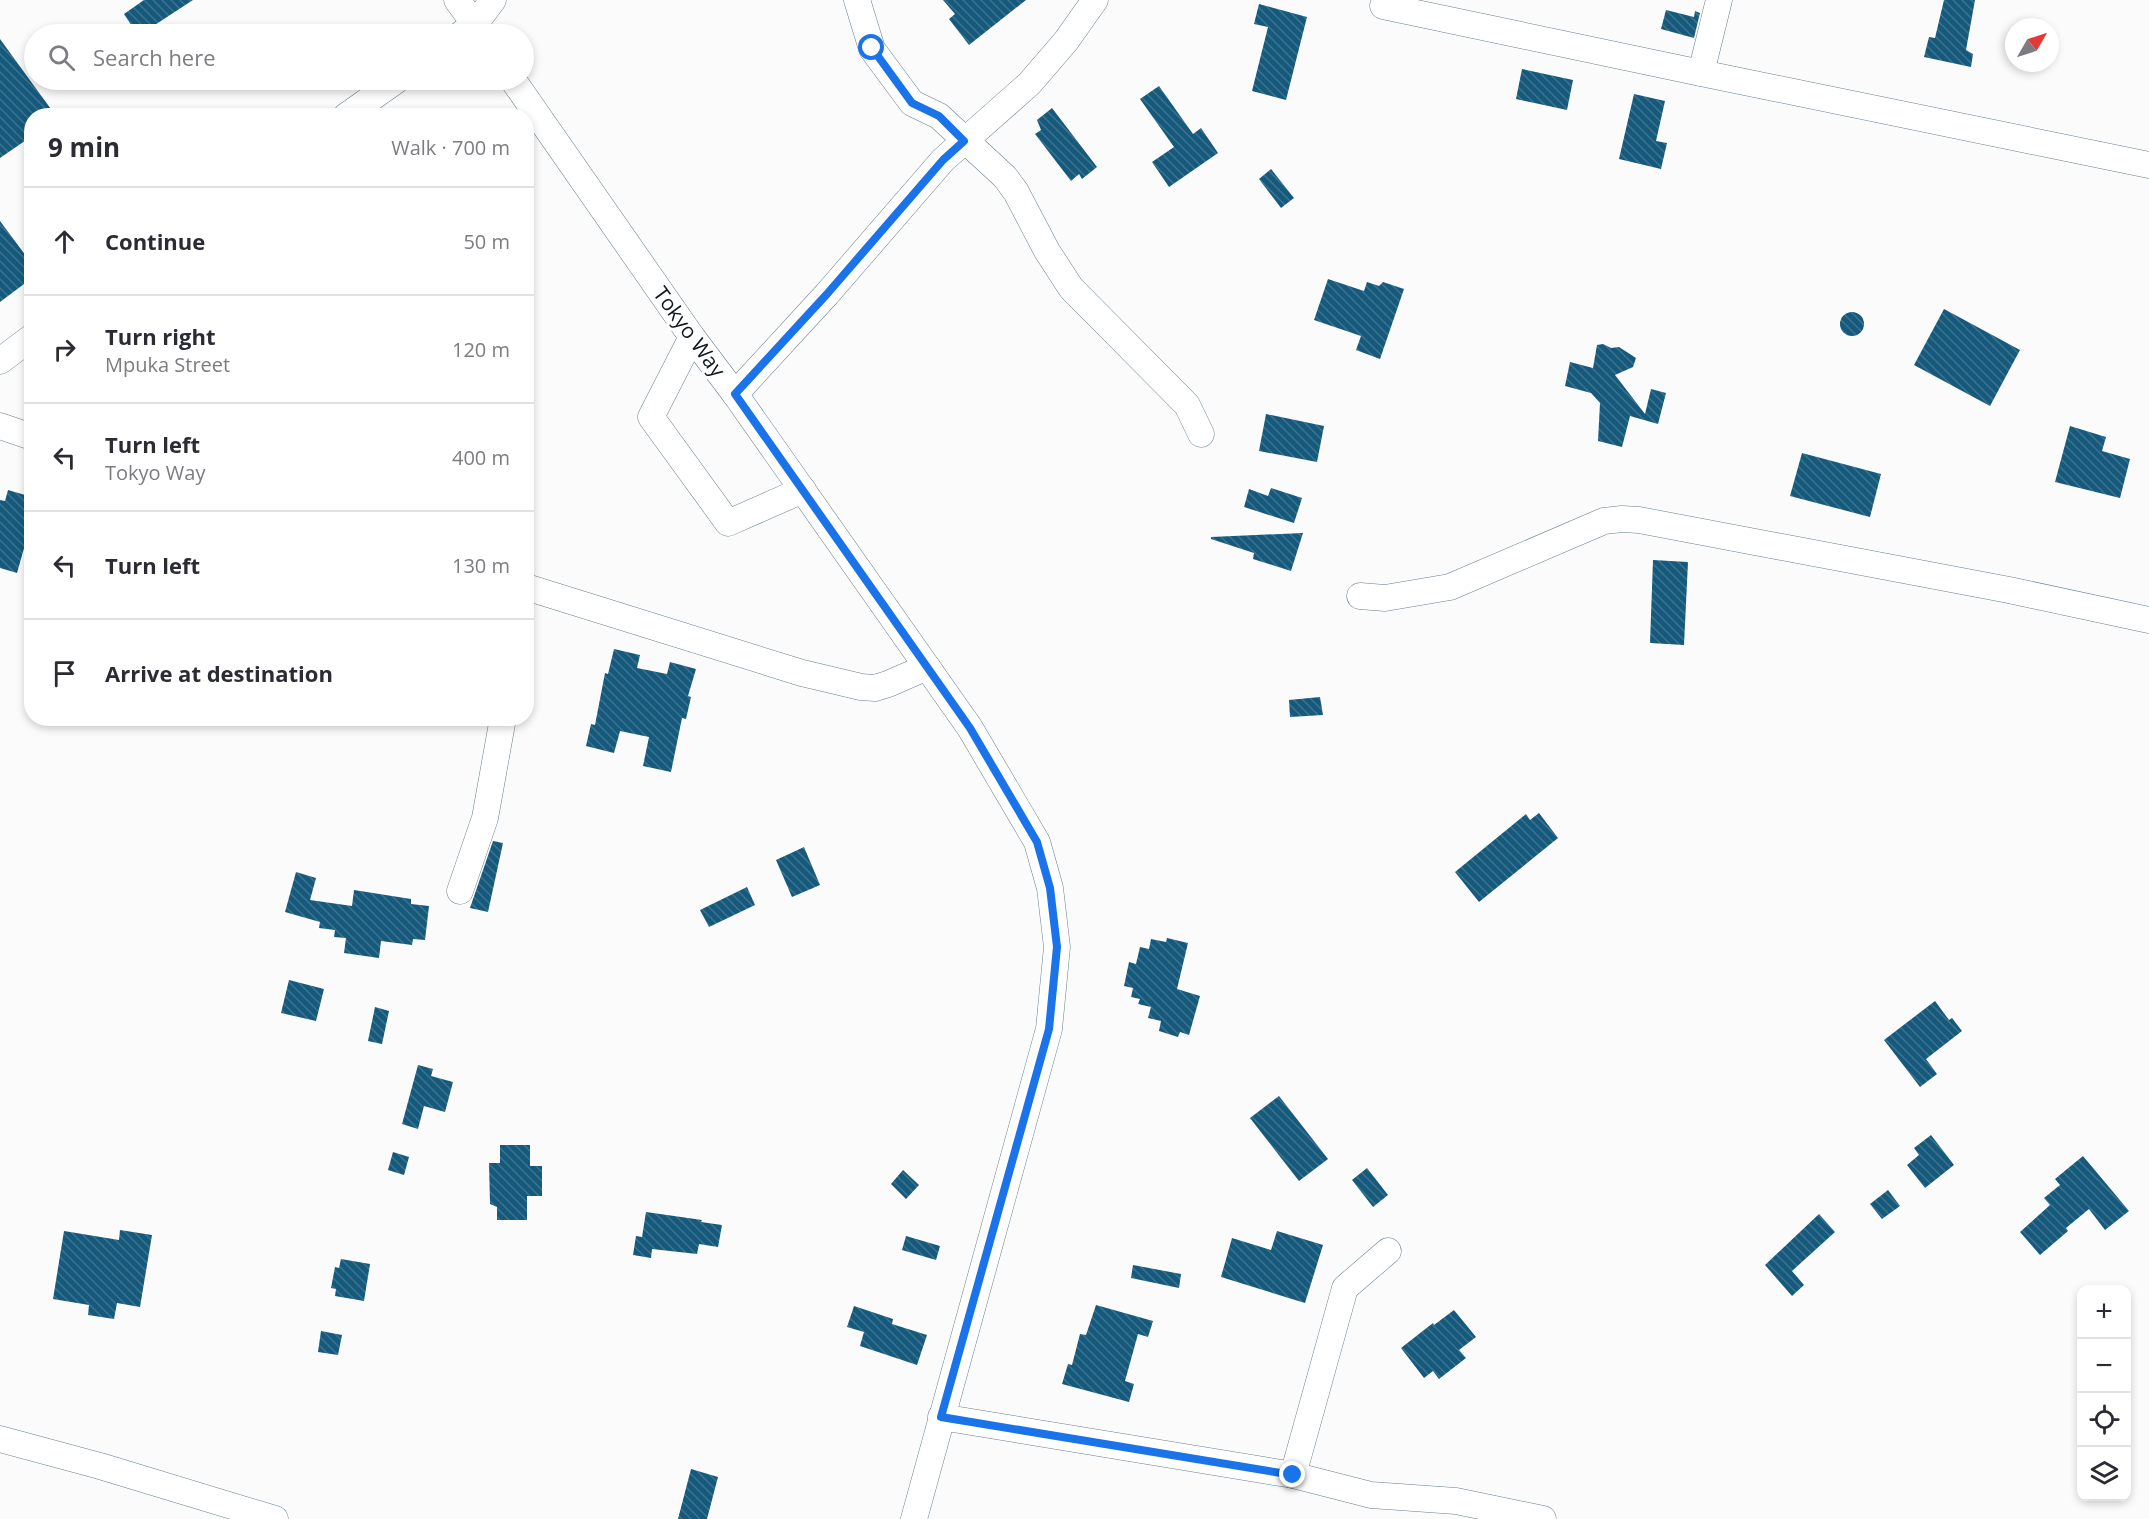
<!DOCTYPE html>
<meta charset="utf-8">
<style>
:root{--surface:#fff;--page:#f7f7f7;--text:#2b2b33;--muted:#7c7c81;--line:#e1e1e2}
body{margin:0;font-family:"Open Sans",sans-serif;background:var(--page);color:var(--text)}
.controls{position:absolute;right:18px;bottom:18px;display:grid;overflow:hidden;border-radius:12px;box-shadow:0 3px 9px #0003}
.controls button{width:54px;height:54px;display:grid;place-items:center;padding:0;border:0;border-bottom:2px solid var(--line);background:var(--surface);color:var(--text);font:30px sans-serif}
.compass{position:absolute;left:2005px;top:18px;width:54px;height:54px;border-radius:50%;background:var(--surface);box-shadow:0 3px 9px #0003;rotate:51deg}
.stop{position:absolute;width:18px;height:18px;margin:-14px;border:4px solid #1a73e8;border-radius:50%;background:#fff}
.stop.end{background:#1a73e8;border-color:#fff;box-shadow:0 2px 6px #0008}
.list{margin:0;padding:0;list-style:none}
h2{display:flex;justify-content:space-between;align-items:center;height:78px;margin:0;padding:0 24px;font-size:26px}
h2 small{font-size:20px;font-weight:400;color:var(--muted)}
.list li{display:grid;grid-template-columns:39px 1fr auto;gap:18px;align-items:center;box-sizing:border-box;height:108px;padding:0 24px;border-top:2px solid var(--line)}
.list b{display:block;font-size:22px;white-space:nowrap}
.list p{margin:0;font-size:20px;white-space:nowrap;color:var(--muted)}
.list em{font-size:20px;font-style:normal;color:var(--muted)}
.icon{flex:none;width:33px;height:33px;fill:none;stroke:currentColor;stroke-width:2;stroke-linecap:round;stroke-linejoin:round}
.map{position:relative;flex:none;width:2149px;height:1519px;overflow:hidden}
.search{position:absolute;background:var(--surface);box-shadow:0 3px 9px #0003;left:24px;top:24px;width:510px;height:66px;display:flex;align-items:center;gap:15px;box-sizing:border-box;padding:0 21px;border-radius:33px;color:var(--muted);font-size:22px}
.panel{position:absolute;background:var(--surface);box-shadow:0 3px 9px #0003;left:24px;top:108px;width:510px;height:618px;border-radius:24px}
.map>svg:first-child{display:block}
.building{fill:url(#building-back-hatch)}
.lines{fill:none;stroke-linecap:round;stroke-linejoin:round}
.minor-casing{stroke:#678090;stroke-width:27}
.minor{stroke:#fff;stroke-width:26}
.route{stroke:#1a73e8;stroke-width:8}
.labels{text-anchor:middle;stroke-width:6;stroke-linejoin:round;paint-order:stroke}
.street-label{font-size:21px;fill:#0e181e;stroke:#fff}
</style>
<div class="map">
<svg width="2149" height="1519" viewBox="0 0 2149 1519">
<defs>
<pattern id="building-back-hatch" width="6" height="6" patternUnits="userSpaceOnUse" patternTransform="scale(1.5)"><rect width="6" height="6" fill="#155a7d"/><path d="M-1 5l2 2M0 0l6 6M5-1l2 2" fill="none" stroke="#3e728d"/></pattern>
</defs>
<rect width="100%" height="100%" fill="#fbfbfb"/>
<g class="building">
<polygon points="144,0 193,0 141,34 137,34 124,14"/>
<polygon points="943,0 1026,0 969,45 949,19 955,14"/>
<polygon points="1944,0 1975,0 1966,50 1973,54 1971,67 1924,57 1929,37 1935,38"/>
<polygon points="1259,4 1307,17 1286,100 1252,91 1268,27 1254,24"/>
<polygon points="1666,10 1694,17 1695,11 1700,13 1694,38 1661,29"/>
<polygon points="0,39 56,116 32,116 32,136 0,158"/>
<polygon points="1522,69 1573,80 1567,110 1516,99"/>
<polygon points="1159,86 1193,134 1201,128 1218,153 1169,187 1152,162 1174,147 1140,99"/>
<polygon points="1634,94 1665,101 1656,141 1667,143 1661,169 1619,159"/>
<polygon points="1052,108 1097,167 1082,179 1079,174 1071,181 1035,134 1041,130 1037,120"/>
<polygon points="1271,169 1294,198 1281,208 1259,179"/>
<polygon points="0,221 32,264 32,278 0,302"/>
<polygon points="1328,279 1364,291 1367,282 1379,286 1383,282 1404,289 1380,359 1356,350 1361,336 1314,320"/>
<polygon points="1944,309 2020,350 1990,406 1914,365"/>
<circle cx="1852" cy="324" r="12"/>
<polygon points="1603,344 1611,348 1619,347 1636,358 1633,367 1615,375 1645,414 1651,389 1666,393 1658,424 1630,416 1622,447 1598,441 1600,403 1591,393 1565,386 1570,362 1593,368 1597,345"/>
<polygon points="1266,414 1324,426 1317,462 1259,451"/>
<polygon points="2070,426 2106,437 2102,451 2130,459 2120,498 2055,482"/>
<polygon points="1802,453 1881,474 1870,517 1790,496"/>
<polygon points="1271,488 1302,498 1294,523 1244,507 1249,489 1268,496"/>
<polygon points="8,490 32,497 32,520 17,573 0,568 0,500 5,501"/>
<polygon points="1303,533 1291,571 1253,559 1254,553 1211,539 1211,537"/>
<polygon points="1653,560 1688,562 1684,645 1650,643"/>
<polygon points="614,649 640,655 637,668 667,674 670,662 696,669 688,696 691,697 686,719 682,718 671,772 643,766 649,737 620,731 614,753 586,746 591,724 595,725 605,673 608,674"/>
<polygon points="1320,697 1323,715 1290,717 1289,700"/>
<polygon points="1539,813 1558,838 1479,902 1455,872 1526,814 1530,820"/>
<polygon points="493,841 503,843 488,912 470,908"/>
<polygon points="804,847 820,885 792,897 776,860"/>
<polygon points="296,872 316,878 310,900 352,906 354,890 411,899 411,904 429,906 425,940 413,939 412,945 381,941 379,958 344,953 346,938 334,937 335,930 319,928 320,922 285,912"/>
<polygon points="747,887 755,905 709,927 700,910"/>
<polygon points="1167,938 1188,943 1177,989 1200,996 1189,1035 1180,1032 1178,1037 1159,1031 1161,1021 1148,1018 1151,1007 1138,1004 1140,999 1131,997 1133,988 1124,986 1129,962 1136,964 1140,947 1149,949 1151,939 1166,942"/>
<polygon points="289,980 324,989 316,1021 281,1013"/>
<polygon points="1935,1001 1949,1020 1952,1018 1962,1031 1926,1059 1937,1074 1920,1087 1884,1040"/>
<polygon points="375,1007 389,1011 382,1044 368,1041"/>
<polygon points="418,1065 433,1069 431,1076 453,1082 445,1112 424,1106 418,1129 402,1124"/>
<polygon points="1279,1096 1328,1159 1299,1181 1250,1118"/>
<polygon points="1931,1135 1954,1165 1925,1188 1907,1165 1919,1155 1914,1148"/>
<polygon points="500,1145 530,1145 530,1166 542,1166 542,1196 527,1196 527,1220 497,1220 497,1207 490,1204 489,1163 500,1163"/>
<polygon points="393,1152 409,1157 404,1175 388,1170"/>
<polygon points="2083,1156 2129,1211 2105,1230 2089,1209 2066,1228 2068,1231 2040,1255 2020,1232 2050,1205 2044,1198 2060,1185 2055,1179"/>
<polygon points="1367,1168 1388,1195 1373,1207 1352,1180"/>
<polygon points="903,1170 919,1185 906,1199 891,1184"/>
<polygon points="1888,1190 1900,1206 1882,1219 1870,1204"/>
<polygon points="646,1212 702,1220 701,1222 722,1225 718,1247 699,1244 697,1254 652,1249 651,1258 633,1255 636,1236 642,1237"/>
<polygon points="1819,1214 1835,1232 1792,1271 1804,1285 1792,1296 1765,1265"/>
<polygon points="120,1230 152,1235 140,1307 117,1303 114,1319 88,1315 89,1305 53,1299 64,1231 119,1240"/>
<polygon points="1277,1231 1323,1245 1305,1303 1221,1277 1232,1238 1271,1250"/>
<polygon points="906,1236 940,1246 936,1260 902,1250"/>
<polygon points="341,1259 370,1264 364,1301 335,1296 336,1289 331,1288 335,1267 339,1268"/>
<polygon points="1133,1265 1181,1274 1179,1288 1131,1278"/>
<polygon points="1096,1305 1153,1321 1148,1337 1138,1334 1125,1381 1134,1384 1129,1402 1062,1384 1068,1364 1072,1365 1080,1334 1086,1335"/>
<polygon points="854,1306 893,1319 892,1324 927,1335 917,1365 860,1346 864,1332 847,1327"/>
<polygon points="1454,1310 1476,1337 1459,1350 1466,1358 1439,1379 1433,1371 1424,1378 1401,1348 1433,1323 1434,1325"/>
<polygon points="321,1331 342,1335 338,1355 318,1352"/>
<polygon points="691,1469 718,1477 707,1519 678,1519"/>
</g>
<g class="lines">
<g class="minor-casing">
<g id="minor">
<polyline points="457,0 482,34"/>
<polyline points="857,0 872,49 912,103 939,116 1005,177 1016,192 1047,251 1071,288 1187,405 1201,434"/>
<polyline points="1383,6 1701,73 2149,165"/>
<polyline points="461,34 475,24 493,0"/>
<polyline points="1701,73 1719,0"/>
<polyline points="513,80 692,337 735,394 970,728 1037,842 1050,888 1057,947 1049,1029 914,1519"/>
<polyline points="346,116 397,80"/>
<polyline points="692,337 651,417 728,523 803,490"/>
<polyline points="0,361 32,337"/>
<polyline points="735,394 827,294 943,160 1029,84 1066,41 1095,0"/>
<polyline points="0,426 32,437"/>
<polyline points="526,587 802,673 861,687 875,688 888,684 927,667"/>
<polyline points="1360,596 1385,598 1450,587 1604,521 1622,519 1639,520 2009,590 2149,620"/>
<polyline points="460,891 485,818 503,718"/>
<polyline points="941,1417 1293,1475 1371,1495 1456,1501 1543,1519"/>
<polyline points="0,1439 100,1466 275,1519"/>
<polyline points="1293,1475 1345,1288 1388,1251"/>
</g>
</g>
<use href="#minor" class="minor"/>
</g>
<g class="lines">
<polyline class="route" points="872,48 912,103 939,116 964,141 943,160 827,294 735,394 970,728 1037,842 1050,888 1057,947 1049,1029 941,1417 1293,1475"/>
</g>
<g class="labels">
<g class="street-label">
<text transform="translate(689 332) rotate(54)" y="7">Tokyo Way</text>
</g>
</g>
</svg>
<div class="controls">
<button>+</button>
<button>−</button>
<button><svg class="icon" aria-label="locate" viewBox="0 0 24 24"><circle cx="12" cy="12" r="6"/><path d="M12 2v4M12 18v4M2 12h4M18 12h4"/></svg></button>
<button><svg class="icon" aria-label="layers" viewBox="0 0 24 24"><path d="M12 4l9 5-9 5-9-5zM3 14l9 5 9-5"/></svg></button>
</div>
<svg class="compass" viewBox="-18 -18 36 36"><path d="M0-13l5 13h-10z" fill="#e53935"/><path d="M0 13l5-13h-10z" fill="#7c7c81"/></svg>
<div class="stop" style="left:872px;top:48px"></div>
<div class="stop end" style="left:1293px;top:1475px"></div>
<div class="search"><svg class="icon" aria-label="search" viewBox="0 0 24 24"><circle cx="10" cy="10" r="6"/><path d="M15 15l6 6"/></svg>Search here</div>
<section class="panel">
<h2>9 min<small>Walk · 700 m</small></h2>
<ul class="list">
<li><svg class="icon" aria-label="ahead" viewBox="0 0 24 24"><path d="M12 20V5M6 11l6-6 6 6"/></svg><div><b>Continue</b></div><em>50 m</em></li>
<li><svg class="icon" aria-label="right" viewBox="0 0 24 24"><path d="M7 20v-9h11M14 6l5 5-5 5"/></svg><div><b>Turn right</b><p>Mpuka Street</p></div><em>120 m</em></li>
<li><svg class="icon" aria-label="left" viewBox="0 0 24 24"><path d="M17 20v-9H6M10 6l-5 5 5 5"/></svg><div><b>Turn left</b><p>Tokyo Way</p></div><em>400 m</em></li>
<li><svg class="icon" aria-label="left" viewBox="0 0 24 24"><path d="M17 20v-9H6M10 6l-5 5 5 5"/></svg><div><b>Turn left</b></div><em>130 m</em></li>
<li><svg class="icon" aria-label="arrive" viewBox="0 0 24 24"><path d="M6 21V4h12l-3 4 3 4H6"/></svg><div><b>Arrive at destination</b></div></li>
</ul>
</section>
</div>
